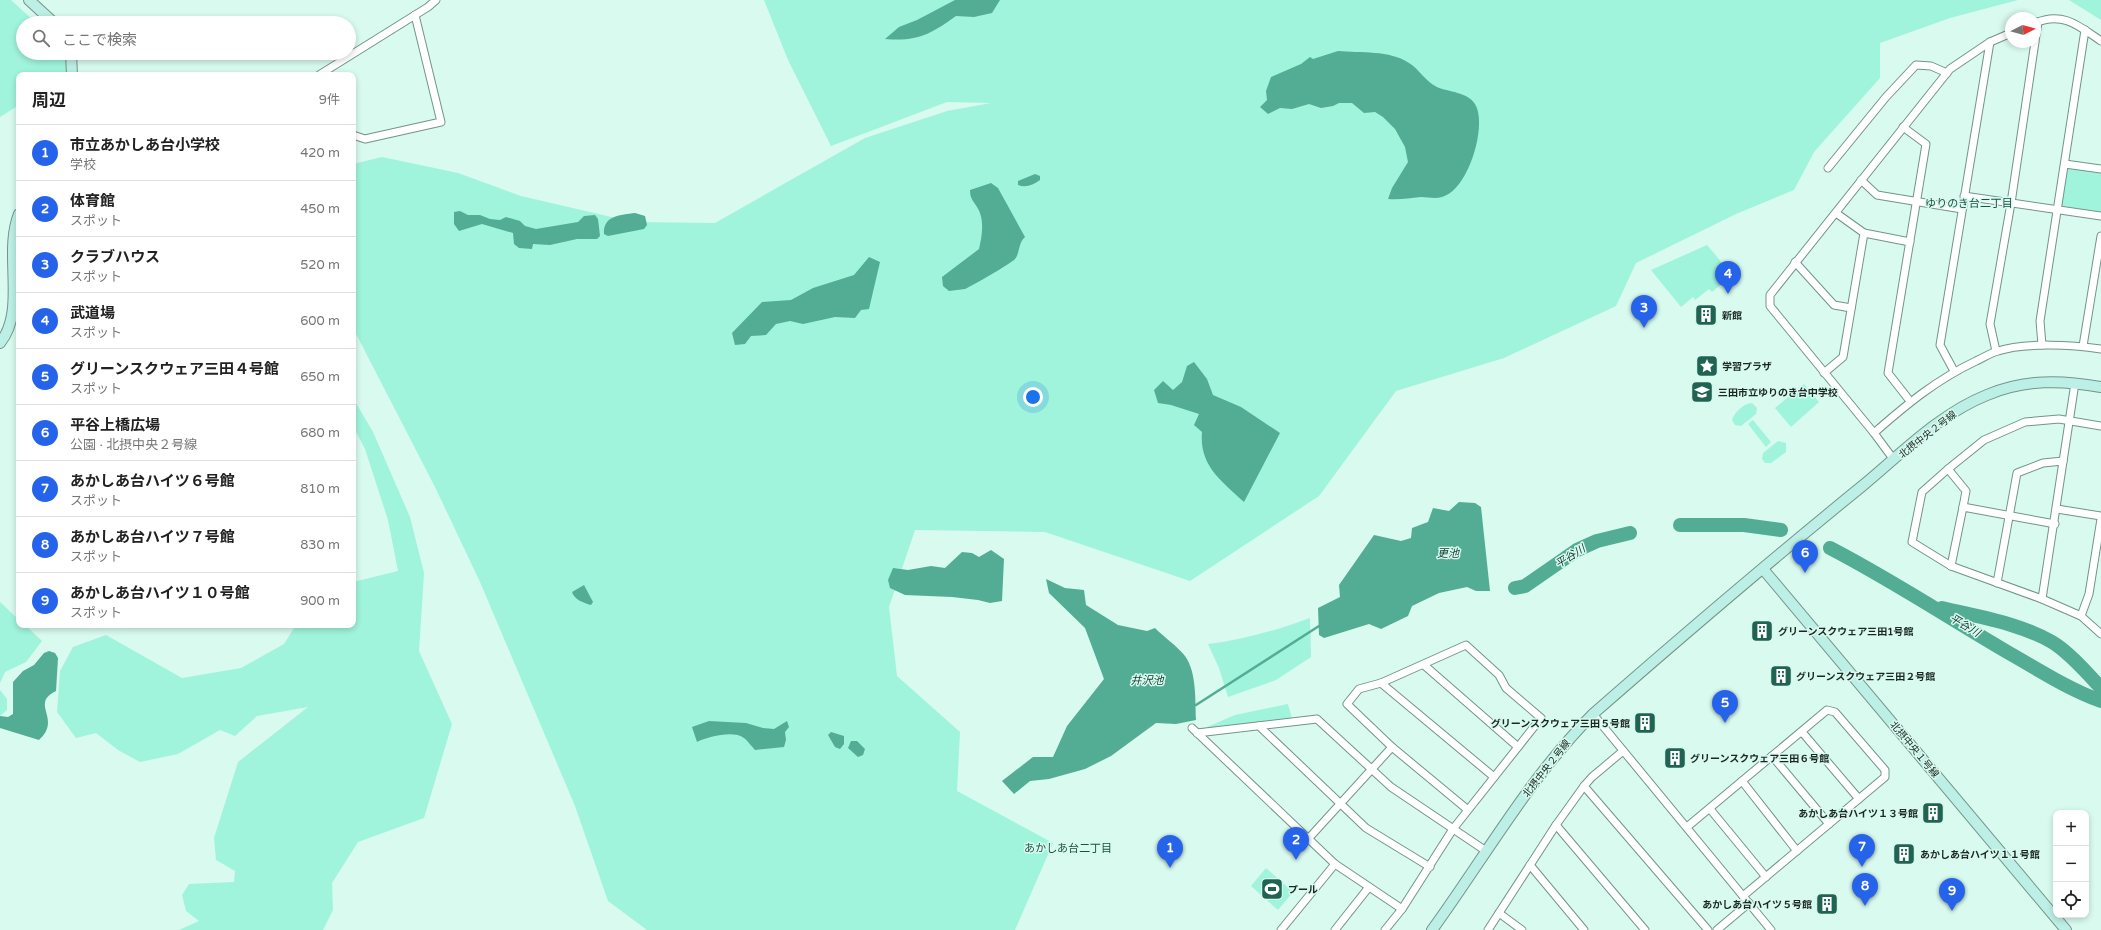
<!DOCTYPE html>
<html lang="ja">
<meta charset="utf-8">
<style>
:root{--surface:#fff;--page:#f2f2f2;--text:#222;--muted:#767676;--line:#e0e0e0;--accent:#2563eb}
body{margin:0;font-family:"Varela Round","Noto Sans JP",sans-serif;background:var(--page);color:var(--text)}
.controls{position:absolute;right:12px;bottom:12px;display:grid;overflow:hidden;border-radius:8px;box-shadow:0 2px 6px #0003}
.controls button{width:36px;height:36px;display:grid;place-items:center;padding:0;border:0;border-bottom:1px solid var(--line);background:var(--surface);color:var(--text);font:20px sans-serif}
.compass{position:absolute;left:2005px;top:12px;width:36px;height:36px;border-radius:50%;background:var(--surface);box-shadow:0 2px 6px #0003;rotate:84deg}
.you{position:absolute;left:1033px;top:397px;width:14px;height:14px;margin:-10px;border:3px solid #fff;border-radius:50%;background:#1a73e8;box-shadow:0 0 0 6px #1a73e833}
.badge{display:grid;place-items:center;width:26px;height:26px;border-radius:50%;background:var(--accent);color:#fff;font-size:13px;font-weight:700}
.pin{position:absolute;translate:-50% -33px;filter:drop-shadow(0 1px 2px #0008)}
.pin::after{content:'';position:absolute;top:21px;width:14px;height:12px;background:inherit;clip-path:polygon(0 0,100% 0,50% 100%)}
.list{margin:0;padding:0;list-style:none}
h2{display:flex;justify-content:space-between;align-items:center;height:52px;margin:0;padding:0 16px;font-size:17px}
h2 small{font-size:13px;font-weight:400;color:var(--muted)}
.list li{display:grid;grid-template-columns:26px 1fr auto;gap:12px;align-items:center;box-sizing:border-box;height:56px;padding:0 16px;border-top:1px solid var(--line)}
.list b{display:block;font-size:15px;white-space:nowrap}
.list p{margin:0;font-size:13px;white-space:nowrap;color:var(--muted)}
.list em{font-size:13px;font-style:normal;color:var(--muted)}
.icon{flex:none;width:22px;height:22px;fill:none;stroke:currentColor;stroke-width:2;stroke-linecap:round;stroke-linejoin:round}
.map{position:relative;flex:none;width:2101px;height:930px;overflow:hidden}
.search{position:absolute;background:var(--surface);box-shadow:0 2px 6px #0003;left:16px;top:16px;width:340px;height:44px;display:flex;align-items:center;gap:10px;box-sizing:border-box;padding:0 14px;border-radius:22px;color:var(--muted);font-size:15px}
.panel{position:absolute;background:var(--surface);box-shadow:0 2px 6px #0003;left:16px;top:72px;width:340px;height:556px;border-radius:8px}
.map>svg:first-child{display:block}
.green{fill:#a0f4dc}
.water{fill:#53ac94}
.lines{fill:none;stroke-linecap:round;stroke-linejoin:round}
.stream{stroke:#53ac94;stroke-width:2.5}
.river{stroke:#53ac94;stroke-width:14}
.street-casing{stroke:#74948a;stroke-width:9}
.secondary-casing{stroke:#74948a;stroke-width:12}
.street{stroke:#fff;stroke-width:7}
.secondary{stroke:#bcefe5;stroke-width:10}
.labels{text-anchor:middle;stroke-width:3;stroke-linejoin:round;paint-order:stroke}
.poi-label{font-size:10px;font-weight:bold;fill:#1a2723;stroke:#d8faef;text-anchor:start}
.street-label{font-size:10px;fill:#1a2723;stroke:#d8faef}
.neighbourhood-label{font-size:11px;fill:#1b5043;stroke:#d8faef}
.water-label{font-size:11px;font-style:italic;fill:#113a30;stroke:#d8faef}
</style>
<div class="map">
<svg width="2101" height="930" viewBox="0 0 2101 930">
<rect width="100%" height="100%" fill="#d8faef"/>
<g class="green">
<polygon points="0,0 11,0 36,23 23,23 23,53 63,53 68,65 66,75 19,75 19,105 0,117"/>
<polygon points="764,0 2018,0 1950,18 1880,43 1880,78 1814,152 1794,190 1736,214 1636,263 1616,306 1504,358 1396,391 1319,496 1190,581 1045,532 915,530 889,607 897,676 960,732 957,791 1053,843 1015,930 647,930 608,901 575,806 480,582 435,487 353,328 353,164 382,157 458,173 521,196 633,222 715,223 865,138 947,111 991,103 947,102 831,146 788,60"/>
<polygon points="2069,0 2101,0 2101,20"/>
<polygon points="2065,164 2101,169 2101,216 2058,209"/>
<polygon points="1707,245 1732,275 1712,292 1709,289 1695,300 1693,297 1681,307 1651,270"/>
<polygon points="1804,384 1819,402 1791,427 1775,408"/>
<polygon points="353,398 373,432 410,517 424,573 419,651 452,724 424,818 358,842 332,883 333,910 323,930 179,930 199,921 186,911 182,895 189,884 234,882 235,871 216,860 214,838 238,762 308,707 257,716 235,736 220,730 178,754 140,762 118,750 96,733 76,738 57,712 60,671 73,647 106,635 182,678 241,668 284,644 296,625 353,625 353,582 398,571 388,520 365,449 353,426"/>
<path d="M1752 403 1757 408 1756 414 1741 426 1735 425 1732 420C1734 412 1745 403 1752 403Z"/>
<polygon points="1753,420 1771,442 1766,447 1748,424"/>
<polygon points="1778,441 1786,443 1786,452 1771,463 1765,463 1762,459 1763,453"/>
<polygon points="0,602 19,620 19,625 25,625 42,641 26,662 5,672 0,683"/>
<path d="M1310 618 1311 657 1276 680 1228 697 1219 668 1208 644C1243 640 1277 630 1310 618Z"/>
<polygon points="0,690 7,699 7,710 0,716"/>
<polygon points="1288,704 1292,719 1200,730 1235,715"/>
<polygon points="1266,868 1293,892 1278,910 1251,886"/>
</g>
<g class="water">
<path d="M955 0H1000L992 13 974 17 956 16C931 34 917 42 885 39L899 27 917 20Z"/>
<path d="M1338 51C1360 53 1390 50 1409 63 1419 69 1426 82 1437 87 1448 92 1468 92 1475 104 1488 125 1468 191 1442 197 1435 199 1428 197 1421 197 1409 198 1400 200 1388 199L1392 188 1408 162 1405 147 1395 129 1383 117 1375 112 1364 113 1352 103H1339L1333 106 1321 108 1309 104 1292 109 1280 108 1268 114 1260 107 1267 100 1266 91 1271 77 1301 64 1310 57 1313 59Z"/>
<path d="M1035 174 1040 176V180C1033 185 1026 188 1018 185V181Z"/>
<path d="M991 183 998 188 1025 237C1018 243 1020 253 1015 259 1012 263 970 287 965 289 960 290 954 290 949 291L943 286 942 277 979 249C982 236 985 219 977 207 973 200 970 199 970 190Z"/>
<polygon points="460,211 468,215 480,215 490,219 500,220 506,217 520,221 525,226 536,229 578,222 584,216 595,215 598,219 600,236 597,239 577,239 550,245 533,244 532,249 519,248 514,244 513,233 482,224 459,231 454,224 454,212"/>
<path d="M635 213 645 216 647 225 644 229 608 236 604 234C603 215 621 215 635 213Z"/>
<polygon points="869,257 880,262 869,309 861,310 855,318 835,317 803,324 790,321 776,324 766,335 751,336 745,344 735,345 732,333 762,302 791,300 813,288 854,275"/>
<path d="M1194 362 1207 379 1213 395 1241 407 1280 433 1244 502C1222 481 1199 466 1202 432L1194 425 1199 414 1171 405 1158 403 1154 390 1163 381 1173 390 1182 382 1187 366Z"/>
<polygon points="1459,502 1475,503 1481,507 1490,591 1476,591 1467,587 1439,593 1412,606 1408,616 1381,629 1369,624 1324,638 1319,635 1318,608 1340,597 1339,585 1374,535 1401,541 1411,538 1412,528 1428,522 1433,508 1449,511"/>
<polygon points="991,550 1004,559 1002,601 990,603 978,600 952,597 905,595 890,588 888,580 893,568 908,570 931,566 945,568 962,552 972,553 979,557"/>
<path d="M1046 579 1065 588 1084 590 1086 605 1118 625 1147 631 1155 628C1164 637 1177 646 1185 656 1197 673 1195 700 1196 720L1176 724 1156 723 1111 756 1085 769 1049 779 1030 781 1014 794 1002 781 1033 757H1053L1067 726 1104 679 1085 628 1049 593Z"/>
<path d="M584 585 593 602 591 605C583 603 574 599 572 592Z"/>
<path d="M49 651 55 653 58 658 56 691C29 704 63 719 39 740L0 728V716L8 717 13 714V682L23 671 34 665 44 653Z"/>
<path d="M709 721 746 723 763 728 774 729 787 721 789 727 785 732 786 740 784 747 755 750C751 746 748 741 744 738 733 730 708 737 697 742L692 727Z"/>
<polygon points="831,732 844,736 844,744 840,749 835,747 828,735"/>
<polygon points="851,741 857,741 865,749 863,755 858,757 848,748"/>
</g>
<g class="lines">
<polyline class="stream" points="1196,705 1319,626"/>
<g class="river">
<polyline points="1680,525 1744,525 1781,530"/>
<path d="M1830 548C1892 580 1949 618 2009 653 2039 670 2068 689 2101 701"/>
<polyline points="1515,588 1525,586 1577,550 1597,541 1630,533"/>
<path d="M1942 608C1979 617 2019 623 2052 642 2069 652 2088 674 2101 688"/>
</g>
<g class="street-casing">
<g id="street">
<path d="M2035 23C2063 11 2079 26 2101 41"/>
<polyline points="2035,41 2038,22"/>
<polyline points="319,75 428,7 436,0"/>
<polyline points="1903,127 1926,144 1888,373 1910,401"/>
<polyline points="353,135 365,139 441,122 415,15"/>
<polyline points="2065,164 2101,169"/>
<polyline points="1828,168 1886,97 1916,65 1931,66 1947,73"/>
<polyline points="1861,180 1877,195 1962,209"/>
<polyline points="1964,196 2101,216"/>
<polyline points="1836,213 1864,233 1910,242"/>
<polyline points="1795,262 1834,305 1851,308"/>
<polyline points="2042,345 2040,321 2085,30"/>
<polyline points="2083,346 2101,236"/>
<polyline points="1996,351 1990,324 2011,203 2035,42"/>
<polyline points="1954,371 1940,345 1990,42"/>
<polyline points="1824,373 1843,357 1864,233"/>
<polyline points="2101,426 2059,419 2025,422 1984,440 1948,469 1922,492 1912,542 1951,566 2042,599 2081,616 2101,634"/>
<path d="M1874 433C1907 404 1936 380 1976 361 1983 358 1990 353 1998 351 2024 342 2074 345 2101 349"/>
<polyline points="1894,460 1874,433 1770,306 1770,295 1950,69 1990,42 2011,33"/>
<polyline points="1948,469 1966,491 1963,507"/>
<polyline points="2057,509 2101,516"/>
<polyline points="1951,566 1963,507 2055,524"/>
<polyline points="1997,583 2017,473 2043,463 2063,461"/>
<polyline points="2042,599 2075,383"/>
<polyline points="2081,616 2089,594 2101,519"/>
<polyline points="1424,665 1518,747"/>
<polyline points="1381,683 1494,777"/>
<polyline points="1593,714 1771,930"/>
<polyline points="1259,726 1366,828 1430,867"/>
<polyline points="1192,728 1335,864 1402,909"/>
<polyline points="1802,732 1859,799"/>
<polyline points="1197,733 1317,719 1391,787 1486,851"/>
<polyline points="1772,756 1829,824"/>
<polyline points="1742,781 1797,851"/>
<polyline points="1584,786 1708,930"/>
<polyline points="1710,809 1766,877"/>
<polyline points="1556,825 1645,930"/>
<polyline points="1687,827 1827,710 1835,712 1885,770 1885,777 1743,896"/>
<polyline points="1309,838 1392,747"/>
<polyline points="1530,865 1584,930"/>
<polyline points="1499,913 1522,930"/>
<polyline points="1281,930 1335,864"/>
<polyline points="1335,930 1369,887"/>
<polyline points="1385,930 1402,909 1453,829 1541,718 1506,688 1499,675 1466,645 1381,683 1359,689 1347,704 1392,747 1468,810"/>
<polyline points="1488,930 1556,825 1584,786 1592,777 1623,751"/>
<polyline points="1717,930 1749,903"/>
</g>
</g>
<g class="secondary-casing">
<g id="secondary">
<polyline points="29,0 54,23"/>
<polyline points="71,53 72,75"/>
<path d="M0 343C27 310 3 253 19 214"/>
<polyline points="1763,569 2066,930"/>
<path d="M1432 930C1485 857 1529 778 1593 714 1681 637 1770 561 1861 487 1900 455 1939 414 1987 395 2025 379 2062 380 2101 387"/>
</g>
</g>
<use href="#street" class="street"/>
<use href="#secondary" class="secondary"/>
</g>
<defs>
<g id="building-square" transform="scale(1.15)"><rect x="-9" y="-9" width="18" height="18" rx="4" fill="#206353" stroke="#d8faef"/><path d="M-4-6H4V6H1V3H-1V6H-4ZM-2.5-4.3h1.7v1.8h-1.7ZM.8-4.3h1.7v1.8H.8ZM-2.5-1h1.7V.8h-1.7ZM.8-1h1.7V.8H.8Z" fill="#fff"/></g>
<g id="sight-square" transform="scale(1.15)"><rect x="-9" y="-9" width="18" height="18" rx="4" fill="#206353" stroke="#d8faef"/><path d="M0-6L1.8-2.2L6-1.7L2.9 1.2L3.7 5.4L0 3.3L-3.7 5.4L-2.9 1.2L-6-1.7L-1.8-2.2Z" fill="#fff"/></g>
<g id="school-square" transform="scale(1.15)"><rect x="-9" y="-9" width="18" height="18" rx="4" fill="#206353" stroke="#d8faef"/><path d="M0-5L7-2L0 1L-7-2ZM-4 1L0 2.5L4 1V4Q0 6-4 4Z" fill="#fff"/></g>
<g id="stadium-square" transform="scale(1.15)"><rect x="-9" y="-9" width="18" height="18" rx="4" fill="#206353" stroke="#d8faef"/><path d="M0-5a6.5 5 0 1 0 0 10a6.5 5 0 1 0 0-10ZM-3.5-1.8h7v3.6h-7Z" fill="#fff"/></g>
</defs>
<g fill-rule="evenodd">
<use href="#building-square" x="1706" y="315"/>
<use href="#sight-square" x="1707" y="366"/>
<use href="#school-square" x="1702" y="392"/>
<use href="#building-square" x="1762" y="631"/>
<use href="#building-square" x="1781" y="676"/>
<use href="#building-square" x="1645" y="723"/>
<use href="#building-square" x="1675" y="758"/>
<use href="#building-square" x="1933" y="813"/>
<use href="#building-square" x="1904" y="854"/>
<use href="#stadium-square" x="1272" y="889"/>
<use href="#building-square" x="1827" y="904"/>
</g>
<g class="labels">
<g class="poi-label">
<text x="1722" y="319">新館</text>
<text x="1722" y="370">学習プラザ</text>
<text x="1718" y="396">三田市立ゆりのき台中学校</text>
<text x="1778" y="635">グリーンスクウェア三田1号館</text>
<text x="1796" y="680">グリーンスクウェア三田２号館</text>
<text x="1630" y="727" text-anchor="end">グリーンスクウェア三田５号館</text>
<text x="1690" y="762">グリーンスクウェア三田６号館</text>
<text x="1918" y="817" text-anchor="end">あかしあ台ハイツ１３号館</text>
<text x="1920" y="858">あかしあ台ハイツ１１号館</text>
<text x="1288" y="893">プール</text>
<text x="1812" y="908" text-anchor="end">あかしあ台ハイツ５号館</text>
</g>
<g class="street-label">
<text transform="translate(1927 434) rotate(-38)" y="4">北摂中央２号線</text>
<text transform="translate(1915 749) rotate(50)" y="4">北摂中央１号線</text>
<text transform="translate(1546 768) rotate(-52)" y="4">北摂中央２号線</text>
</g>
<g class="neighbourhood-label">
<text x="1969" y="207">ゆりのき台二丁目</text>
<text x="1068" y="852">あかしあ台二丁目</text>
</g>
<g class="water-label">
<text x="1448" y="557">更池</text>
<text transform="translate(1570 556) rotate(-32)" y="4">平谷川</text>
<text transform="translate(1965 625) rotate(31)" y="4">平谷川</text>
<text x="1147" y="684">井沢池</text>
</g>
</g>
</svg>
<div class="controls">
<button>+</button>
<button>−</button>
<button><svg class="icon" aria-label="locate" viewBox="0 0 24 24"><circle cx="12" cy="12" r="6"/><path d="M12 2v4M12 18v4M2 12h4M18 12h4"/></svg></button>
</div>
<svg class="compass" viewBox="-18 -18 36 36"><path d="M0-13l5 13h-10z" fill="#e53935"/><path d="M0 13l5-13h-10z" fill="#767676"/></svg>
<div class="you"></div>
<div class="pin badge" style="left:1170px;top:868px">1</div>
<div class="pin badge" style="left:1296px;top:860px">2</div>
<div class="pin badge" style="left:1644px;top:328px">3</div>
<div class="pin badge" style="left:1728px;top:294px">4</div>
<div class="pin badge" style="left:1725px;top:723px">5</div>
<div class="pin badge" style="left:1805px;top:573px">6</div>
<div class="pin badge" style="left:1862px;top:867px">7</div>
<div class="pin badge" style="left:1865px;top:906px">8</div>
<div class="pin badge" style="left:1952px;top:911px">9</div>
<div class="search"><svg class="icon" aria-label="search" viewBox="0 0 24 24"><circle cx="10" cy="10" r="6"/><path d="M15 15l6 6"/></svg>ここで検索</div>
<section class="panel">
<h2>周辺<small>9件</small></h2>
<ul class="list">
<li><span class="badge">1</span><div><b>市立あかしあ台小学校</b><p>学校</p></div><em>420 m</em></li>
<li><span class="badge">2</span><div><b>体育館</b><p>スポット</p></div><em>450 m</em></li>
<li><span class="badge">3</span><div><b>クラブハウス</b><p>スポット</p></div><em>520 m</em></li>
<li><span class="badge">4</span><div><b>武道場</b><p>スポット</p></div><em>600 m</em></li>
<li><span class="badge">5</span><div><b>グリーンスクウェア三田４号館</b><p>スポット</p></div><em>650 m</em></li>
<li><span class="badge">6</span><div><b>平谷上橋広場</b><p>公園 · 北摂中央２号線</p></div><em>680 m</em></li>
<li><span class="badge">7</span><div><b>あかしあ台ハイツ６号館</b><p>スポット</p></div><em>810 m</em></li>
<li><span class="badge">8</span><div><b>あかしあ台ハイツ７号館</b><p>スポット</p></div><em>830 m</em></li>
<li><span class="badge">9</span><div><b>あかしあ台ハイツ１０号館</b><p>スポット</p></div><em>900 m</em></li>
</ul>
</section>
</div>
